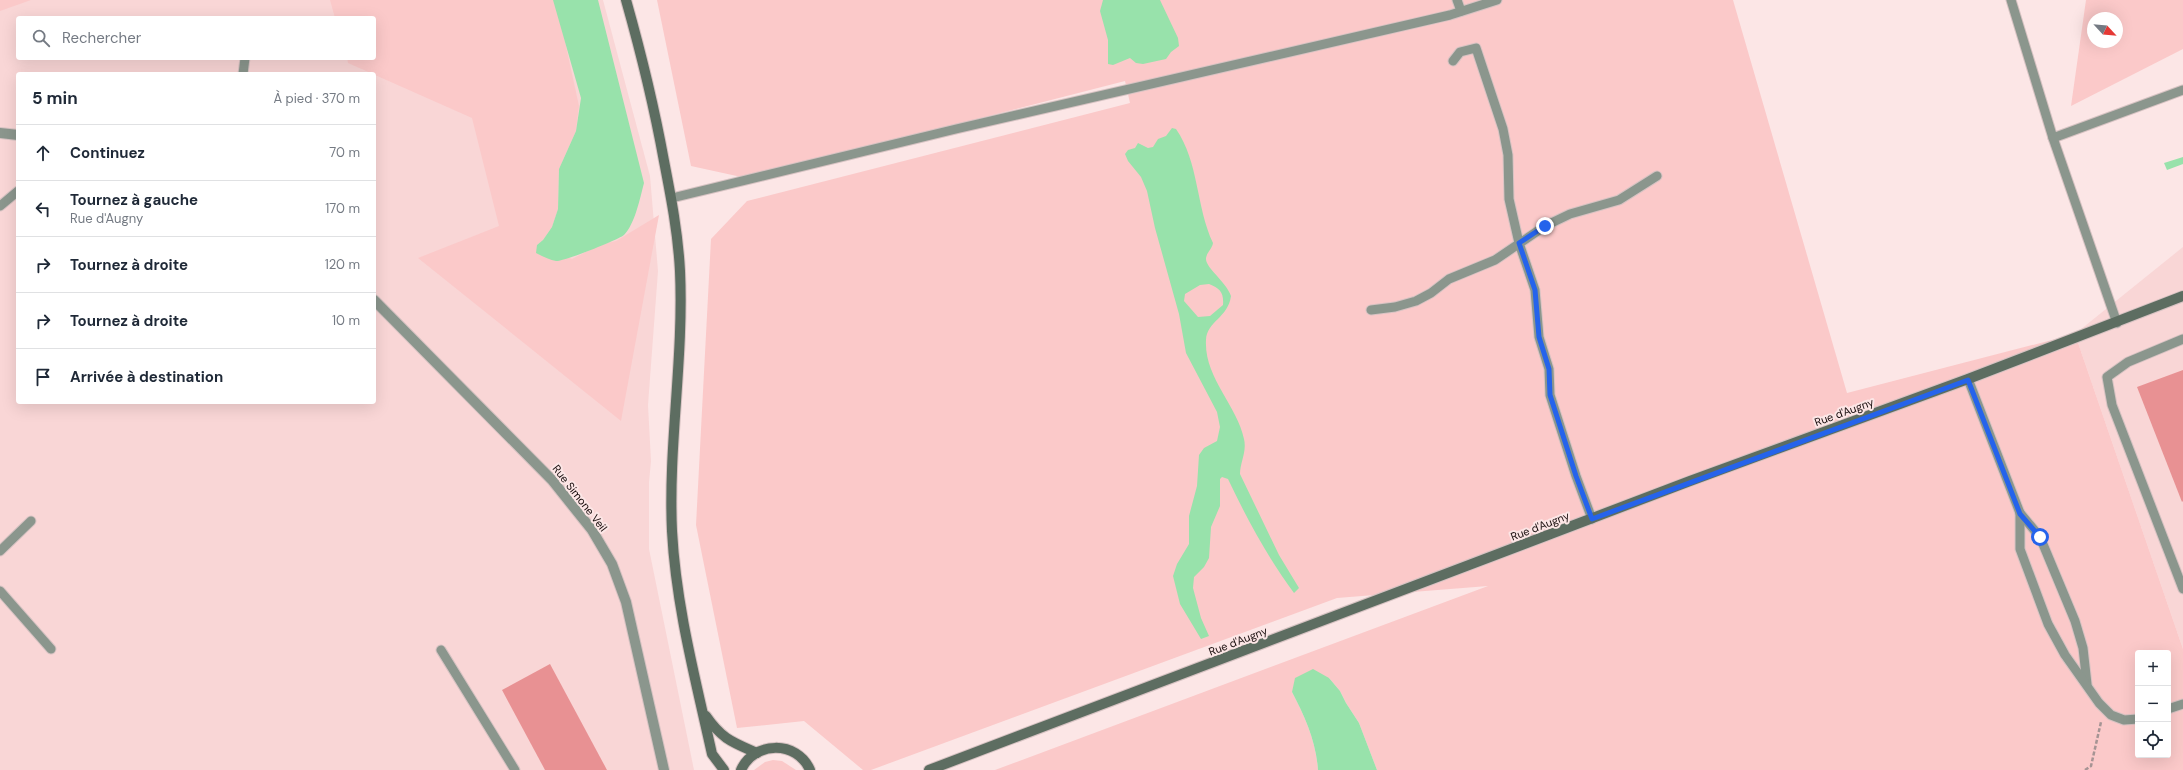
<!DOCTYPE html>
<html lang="fr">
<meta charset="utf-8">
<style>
:root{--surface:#fff;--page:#f2f2f3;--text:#1f2937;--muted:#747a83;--line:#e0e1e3}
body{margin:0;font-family:"DM Sans",sans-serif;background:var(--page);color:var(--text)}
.controls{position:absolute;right:12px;bottom:12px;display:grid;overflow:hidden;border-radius:4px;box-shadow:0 4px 16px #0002}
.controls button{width:36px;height:36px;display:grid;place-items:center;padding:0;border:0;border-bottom:1px solid var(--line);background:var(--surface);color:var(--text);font:20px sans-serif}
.compass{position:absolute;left:2087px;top:12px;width:36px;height:36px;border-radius:50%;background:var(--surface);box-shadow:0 4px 16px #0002;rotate:116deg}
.stop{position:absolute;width:12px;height:12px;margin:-9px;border:3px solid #2563eb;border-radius:50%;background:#fff}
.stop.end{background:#2563eb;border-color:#fff;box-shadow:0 1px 4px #0008}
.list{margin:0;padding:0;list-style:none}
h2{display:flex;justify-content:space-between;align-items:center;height:52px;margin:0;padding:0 16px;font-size:17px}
h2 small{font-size:13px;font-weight:400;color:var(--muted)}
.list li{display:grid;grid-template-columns:26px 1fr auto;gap:12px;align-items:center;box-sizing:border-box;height:56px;padding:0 16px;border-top:1px solid var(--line)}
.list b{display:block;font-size:15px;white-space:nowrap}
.list p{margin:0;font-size:13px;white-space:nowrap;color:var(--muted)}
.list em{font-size:13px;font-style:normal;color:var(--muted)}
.icon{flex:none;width:22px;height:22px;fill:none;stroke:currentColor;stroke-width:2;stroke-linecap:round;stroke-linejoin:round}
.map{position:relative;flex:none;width:2183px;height:770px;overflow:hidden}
.search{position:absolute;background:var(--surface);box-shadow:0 4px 16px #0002;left:16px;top:16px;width:360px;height:44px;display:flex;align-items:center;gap:10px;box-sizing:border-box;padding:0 14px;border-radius:4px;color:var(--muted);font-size:15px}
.panel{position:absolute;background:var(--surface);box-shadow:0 4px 16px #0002;left:16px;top:72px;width:360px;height:332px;border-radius:4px}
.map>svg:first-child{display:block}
.built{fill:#f9d6d6;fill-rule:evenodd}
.green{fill:#fbc9c9;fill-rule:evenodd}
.water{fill:#98e2ab;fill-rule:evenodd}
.building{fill:#e89193}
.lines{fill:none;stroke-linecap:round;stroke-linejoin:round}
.service-casing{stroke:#d7c3c3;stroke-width:11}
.minor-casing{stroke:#d7c3c3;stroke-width:12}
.secondary-casing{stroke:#d7c3c3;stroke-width:12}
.path{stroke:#a69494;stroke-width:2.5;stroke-dasharray:4 2;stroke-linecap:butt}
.service{stroke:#8b968d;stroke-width:9}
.minor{stroke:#8b968d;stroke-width:10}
.secondary{stroke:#5d6d61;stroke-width:10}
.route{stroke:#2563eb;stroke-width:5}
.labels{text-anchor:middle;stroke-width:4;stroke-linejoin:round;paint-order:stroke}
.street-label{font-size:11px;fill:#150a0a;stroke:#fce6e6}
</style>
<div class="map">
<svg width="2183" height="770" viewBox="0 0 2183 770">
<rect width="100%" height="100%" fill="#fce6e6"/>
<g class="built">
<path d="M0 0H603L650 176 658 271 648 405 651 461 649 482V549L694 770H0ZM18 18H374V58H18ZM18 74H374V402H18Z"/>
<polygon points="2183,247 2183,649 2075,334"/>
</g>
<g class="green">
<polygon points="0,0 31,0 0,11"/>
<polygon points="330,0 556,0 579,106 576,131 559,169 558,209 552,227 543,240 537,245 572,259 601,244 616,241 659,215 621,421 418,258 499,226 472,118 348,63 347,58 374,58 374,18 335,18"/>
<path d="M657 0H1733L1847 393 2075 334 2183 649V770H1377L1359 723 1346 703 1340 691 1329 678 1292 692C1305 717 1316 741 1318 770H995L1488 586 1337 598 871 770H863L804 721 737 728 696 525 711 239 747 201 1130 103 1125 81 746 178 691 166ZM2138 653H2168V755H2138Z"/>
<path d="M2086 0H2183V49L2071 106ZM2093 18H2117V42H2093Z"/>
<polygon points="773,760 782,761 796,770 754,770 765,762"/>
</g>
<g class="water">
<path d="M553 0H598L644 183C640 198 635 224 624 235 620 239 563 262 556 261 550 260 542 256 536 253L537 245 543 240 552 227 558 209 559 169 576 131 581 98Z"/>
<polygon points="1103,0 1160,0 1178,38 1179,46 1171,52 1166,59 1143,64 1136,63 1130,58 1113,65 1108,64 1108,40 1100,11"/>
<path d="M1172 128 1176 129C1199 162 1196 207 1213 243 1212 249 1207 252 1206 258 1205 268 1226 281 1231 296 1228 318 1207 321 1206 340 1204 378 1237 405 1244 439 1247 452 1240 462 1240 474L1279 555 1299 588 1294 593C1268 558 1247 519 1228 479L1222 477 1220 479V506L1211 527 1209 558 1204 567 1194 577 1193 588 1201 618 1209 636 1201 639 1180 604 1173 576 1177 564 1189 544V516L1197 486 1199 455 1204 448 1217 441 1220 427 1217 412 1186 353 1179 314 1155 228 1147 191 1141 177 1128 161 1125 154 1128 150 1135 148 1138 143 1148 148 1153 147 1158 139 1166 136ZM1209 284C1220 288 1224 293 1223 305L1210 316 1198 317 1184 301 1185 294 1200 285Z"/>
<polygon points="2183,157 2183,164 2167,170 2164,163"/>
<path d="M1313 669 1329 678 1340 691 1346 703 1359 723 1377 770H1318C1316 741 1305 717 1292 692L1295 678Z"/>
</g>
<g class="building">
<polygon points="2183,370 2183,501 2182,502 2137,387"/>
<polygon points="550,664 607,770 545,770 502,690"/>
</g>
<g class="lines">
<g class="service-casing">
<g id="service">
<polyline points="1457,0 1461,11"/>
<polyline points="2011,0 2053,138 2117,323"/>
<polyline points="1453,61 1460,52 1476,48 1503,129 1508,155 1509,199 1519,243 1535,290 1539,337 1549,369 1550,395 1576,476 1592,519"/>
<polyline points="243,74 245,58"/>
<polyline points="2053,138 2183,90"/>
<polyline points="672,198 956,129 1450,15 1497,0"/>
<polyline points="0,206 18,191"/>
<polyline points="1371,310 1395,307 1416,301 1431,293 1449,279 1495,260 1545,226 1570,214 1619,200 1657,176"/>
<polyline points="2183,339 2128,362 2107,377 2112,405 2183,589"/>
<polyline points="1968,379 2020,513 2040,537 2075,621 2083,648 2087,684"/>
<polyline points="2020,513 2020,549 2048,624 2065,655 2099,703 2111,715 2124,720 2138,719"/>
<polyline points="0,551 31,521"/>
<polyline points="0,591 51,649"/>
<polyline points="441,650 515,770"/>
<polyline points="2168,709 2183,704"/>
</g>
</g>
<g class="minor-casing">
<g id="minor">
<polyline points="0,133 18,135"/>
<polyline points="374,300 552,480 592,530 612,564 626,602 664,770"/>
</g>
</g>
<g class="secondary-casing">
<g id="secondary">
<path d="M626 0C641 53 654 106 664 161 671 197 678 233 680 271 684 358 668 445 672 531 676 607 696 681 712 754L724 770"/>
<path d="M706 716C722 739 732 742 757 753"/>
<path d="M741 770C754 741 797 740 810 770"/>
<polyline points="929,770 1690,481 1968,379 2183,296"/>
</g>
</g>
<polyline class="path" points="2085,770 2091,766 2101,722"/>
<use href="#service" class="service"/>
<use href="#minor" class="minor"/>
<use href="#secondary" class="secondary"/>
</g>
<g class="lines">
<polyline class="route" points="1545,226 1519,243 1535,290 1539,337 1549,369 1550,395 1576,476 1592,519 1968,380 2020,514 2040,537"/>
</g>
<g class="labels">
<g class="street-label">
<text transform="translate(1844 412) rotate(-20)" y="4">Rue d'Augny</text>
<text transform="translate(580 498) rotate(52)" y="4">Rue Simone Veil</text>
<text transform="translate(1540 526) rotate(-21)" y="4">Rue d'Augny</text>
<text transform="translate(1238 641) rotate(-21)" y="4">Rue d'Augny</text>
</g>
</g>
</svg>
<div class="controls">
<button>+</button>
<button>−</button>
<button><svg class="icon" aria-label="locate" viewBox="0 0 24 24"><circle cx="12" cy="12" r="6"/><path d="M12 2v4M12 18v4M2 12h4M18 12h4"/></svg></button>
</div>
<svg class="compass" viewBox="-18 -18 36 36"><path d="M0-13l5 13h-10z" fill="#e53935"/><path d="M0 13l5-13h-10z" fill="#747a83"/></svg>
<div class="stop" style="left:2040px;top:537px"></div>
<div class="stop end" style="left:1545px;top:226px"></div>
<div class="search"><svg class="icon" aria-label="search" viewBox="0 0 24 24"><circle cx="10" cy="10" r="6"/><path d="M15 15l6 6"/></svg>Rechercher</div>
<section class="panel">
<h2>5 min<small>À pied · 370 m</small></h2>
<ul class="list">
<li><svg class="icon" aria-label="ahead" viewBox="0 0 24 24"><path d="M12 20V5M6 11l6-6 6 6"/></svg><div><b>Continuez</b></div><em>70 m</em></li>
<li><svg class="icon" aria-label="left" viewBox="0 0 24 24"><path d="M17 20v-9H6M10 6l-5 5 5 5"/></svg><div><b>Tournez à gauche</b><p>Rue d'Augny</p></div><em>170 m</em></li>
<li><svg class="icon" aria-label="right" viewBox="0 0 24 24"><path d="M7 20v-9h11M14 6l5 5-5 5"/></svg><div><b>Tournez à droite</b></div><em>120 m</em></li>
<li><svg class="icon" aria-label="right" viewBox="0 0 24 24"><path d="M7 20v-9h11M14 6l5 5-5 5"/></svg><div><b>Tournez à droite</b></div><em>10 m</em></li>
<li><svg class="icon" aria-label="arrive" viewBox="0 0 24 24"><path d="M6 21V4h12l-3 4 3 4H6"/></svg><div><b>Arrivée à destination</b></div></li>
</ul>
</section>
</div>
